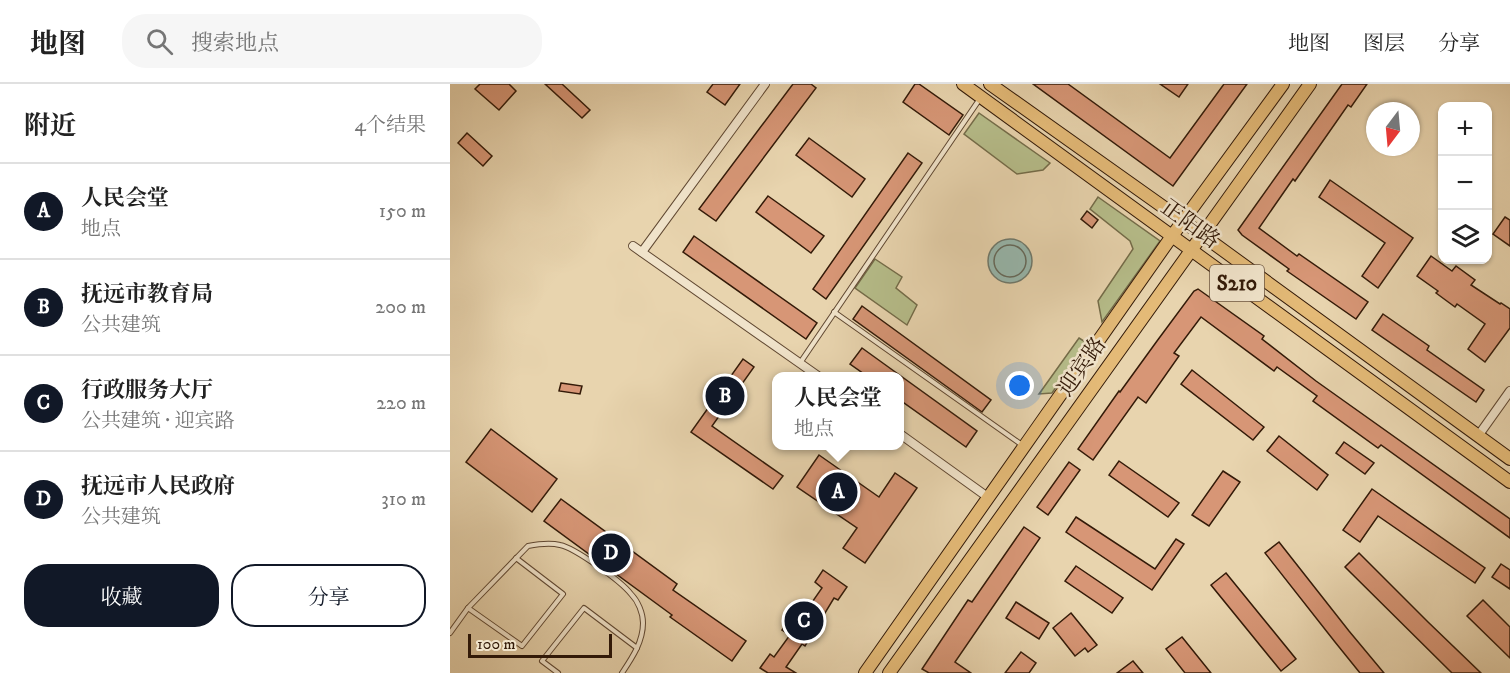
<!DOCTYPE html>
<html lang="zh">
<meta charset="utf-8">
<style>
:root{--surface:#fff;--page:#f6f6f6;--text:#222;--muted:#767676;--line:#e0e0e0;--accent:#111827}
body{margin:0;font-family:"IM FELL DW Pica","Noto Serif SC",serif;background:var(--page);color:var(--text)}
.controls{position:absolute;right:18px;top:18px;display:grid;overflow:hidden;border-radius:12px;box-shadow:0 2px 4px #0004}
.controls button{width:54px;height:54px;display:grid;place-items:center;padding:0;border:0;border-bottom:2px solid var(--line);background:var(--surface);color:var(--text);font:30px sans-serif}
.compass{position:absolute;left:916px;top:18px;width:54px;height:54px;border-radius:50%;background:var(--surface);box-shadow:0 2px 4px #0004;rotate:196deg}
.scale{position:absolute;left:18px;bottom:15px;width:144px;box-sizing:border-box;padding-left:6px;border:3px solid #331a08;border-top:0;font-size:16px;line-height:21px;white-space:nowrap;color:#331a08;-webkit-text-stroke:4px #f0e3ca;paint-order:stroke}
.you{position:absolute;left:570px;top:302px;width:21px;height:21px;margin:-15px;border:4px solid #fff;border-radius:50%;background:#1a73e8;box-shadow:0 0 0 9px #1a73e833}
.badge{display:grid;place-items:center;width:39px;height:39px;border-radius:50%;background:var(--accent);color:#fff;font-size:20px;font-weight:700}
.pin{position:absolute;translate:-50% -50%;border:3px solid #fff;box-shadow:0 2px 6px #0006}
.popup{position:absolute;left:322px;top:288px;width:132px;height:78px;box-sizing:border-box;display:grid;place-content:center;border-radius:12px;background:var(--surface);filter:drop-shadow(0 2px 4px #0005);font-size:20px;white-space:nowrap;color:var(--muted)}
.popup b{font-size:22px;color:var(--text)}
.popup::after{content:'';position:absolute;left:50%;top:100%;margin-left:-12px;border:12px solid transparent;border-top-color:var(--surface)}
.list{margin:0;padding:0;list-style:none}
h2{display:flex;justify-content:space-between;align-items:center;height:78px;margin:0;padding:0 24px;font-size:26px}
h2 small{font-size:20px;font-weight:400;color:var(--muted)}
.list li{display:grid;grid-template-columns:39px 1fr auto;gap:18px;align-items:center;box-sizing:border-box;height:96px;padding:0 24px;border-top:2px solid var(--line)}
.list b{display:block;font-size:22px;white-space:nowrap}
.list p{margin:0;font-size:20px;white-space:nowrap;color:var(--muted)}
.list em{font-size:20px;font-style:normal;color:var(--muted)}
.actions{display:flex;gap:12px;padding:18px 24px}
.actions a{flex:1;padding:14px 0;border:2px solid var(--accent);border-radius:24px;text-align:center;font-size:21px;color:var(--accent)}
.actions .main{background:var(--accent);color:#fff}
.icon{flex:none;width:33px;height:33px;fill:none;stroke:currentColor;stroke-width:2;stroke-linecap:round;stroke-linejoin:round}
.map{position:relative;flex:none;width:1060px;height:589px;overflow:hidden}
header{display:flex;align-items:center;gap:36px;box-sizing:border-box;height:84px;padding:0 30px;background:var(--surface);border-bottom:2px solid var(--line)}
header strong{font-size:28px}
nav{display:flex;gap:33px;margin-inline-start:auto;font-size:21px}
.search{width:420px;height:54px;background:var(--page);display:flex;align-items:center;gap:15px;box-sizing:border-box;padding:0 21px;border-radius:24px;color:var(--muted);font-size:22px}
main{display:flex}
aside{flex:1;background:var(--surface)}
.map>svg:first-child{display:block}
.green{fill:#b6bd8a;stroke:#746c49;stroke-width:1.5}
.water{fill:#97b8ae;stroke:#6f796c;stroke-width:1.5}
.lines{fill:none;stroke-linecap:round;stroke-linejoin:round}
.shore{stroke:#65695b;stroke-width:1.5}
.building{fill:#d79676;stroke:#331a08;stroke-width:1.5}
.lane-casing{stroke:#604832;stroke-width:6}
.street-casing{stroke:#604832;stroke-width:10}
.primary-casing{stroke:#331a08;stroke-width:14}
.lane{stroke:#f0e3ca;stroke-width:4}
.street{stroke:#f0e3ca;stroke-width:8}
.primary{stroke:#e4ba77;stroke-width:12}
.labels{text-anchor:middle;stroke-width:5;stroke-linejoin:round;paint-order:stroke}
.shield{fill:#f0e3ca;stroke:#6c5642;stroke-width:1.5}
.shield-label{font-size:21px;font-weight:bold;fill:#331a08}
.street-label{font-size:22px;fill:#331a08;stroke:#f0e3ca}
</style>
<header>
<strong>地图</strong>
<div class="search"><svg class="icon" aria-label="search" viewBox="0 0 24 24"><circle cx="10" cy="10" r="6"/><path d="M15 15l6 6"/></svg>搜索地点</div>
<nav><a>地图</a><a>图层</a><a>分享</a></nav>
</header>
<main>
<aside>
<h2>附近<small>4个结果</small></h2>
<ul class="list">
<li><span class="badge">A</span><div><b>人民会堂</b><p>地点</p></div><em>150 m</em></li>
<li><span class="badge">B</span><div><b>抚远市教育局</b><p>公共建筑</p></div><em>200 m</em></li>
<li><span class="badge">C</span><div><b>行政服务大厅</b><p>公共建筑 · 迎宾路</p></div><em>220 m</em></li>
<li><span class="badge">D</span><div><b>抚远市人民政府</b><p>公共建筑</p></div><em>310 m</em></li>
</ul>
<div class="actions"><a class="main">收藏</a><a>分享</a></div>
</aside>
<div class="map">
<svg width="1060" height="589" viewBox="0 0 1060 589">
<rect width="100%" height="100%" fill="#e8d4ae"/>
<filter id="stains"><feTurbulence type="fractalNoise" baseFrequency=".00333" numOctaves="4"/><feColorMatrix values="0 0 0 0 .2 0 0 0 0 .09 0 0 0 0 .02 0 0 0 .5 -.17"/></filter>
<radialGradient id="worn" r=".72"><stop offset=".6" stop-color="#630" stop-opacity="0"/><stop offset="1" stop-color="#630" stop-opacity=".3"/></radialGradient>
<g class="green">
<polygon points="529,29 600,79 593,86 567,90 514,50"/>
<polygon points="648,113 710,157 652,238 648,217 683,165 680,157 640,125"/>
<polygon points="425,175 452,193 446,204 467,221 457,241 405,204"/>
<polygon points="629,254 637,259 602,309 589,310"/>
</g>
<circle class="water" cx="560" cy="177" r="22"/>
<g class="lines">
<circle class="shore" cx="560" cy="177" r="16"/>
</g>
<g class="building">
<polygon points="30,0 59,0 66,7 49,26 25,5"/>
<polygon points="95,0 112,0 140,26 132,34"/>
<polygon points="263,0 290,0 275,21 257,8"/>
<polygon points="343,0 361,0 366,4 266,137 249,125"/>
<polygon points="465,0 469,0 513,31 499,51 453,18"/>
<polygon points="583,0 618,0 720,74 774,0 797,0 723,102"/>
<polygon points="710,0 738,0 729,13"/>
<polygon points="892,0 917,0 901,23 898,21 845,97 843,95 809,144 847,172 849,170 918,218 906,235 837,187 839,185 792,151 788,146"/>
<polygon points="17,49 42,72 33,82 8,59"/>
<polygon points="359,54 415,95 402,113 346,71"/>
<polygon points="458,69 472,79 376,215 363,205"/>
<polygon points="880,96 963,154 928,204 912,192 935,159 869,113"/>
<polygon points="318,112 374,152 361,169 306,128"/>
<polygon points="637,127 648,136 642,144 631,135"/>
<polygon points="1055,133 1060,136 1060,162 1043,150"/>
<polygon points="244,152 367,239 356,255 233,168"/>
<polygon points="981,172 1002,187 1006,182 1025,196 1021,201 1050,220 1051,219 1060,225 1060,244 1035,278 1018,265 1035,240 1007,220 1005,223 986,209 988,207 967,192"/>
<polygon points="748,205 814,252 812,255 866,297 1060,435 1060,454 931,361 928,364 863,317 867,312 827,283 824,287 751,233 724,269 729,272 696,319 688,313 643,376 628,365 669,307 670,308 707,257 744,207"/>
<polygon points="412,222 541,316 532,328 403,235"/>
<polygon points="933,230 979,262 977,266 1034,306 1026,318 922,246"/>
<polygon points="412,264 527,347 516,363 450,316 450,292 417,292 400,280"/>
<polygon points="293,275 304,283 262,342 333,392 323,405 241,348"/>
<polygon points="742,286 814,343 803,356 731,300"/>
<polygon points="111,299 132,302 130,310 109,307"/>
<polygon points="41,345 107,395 82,428 16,378"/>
<polygon points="829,352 878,391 867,406 817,367"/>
<polygon points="894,358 924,379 915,390 886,369"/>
<polygon points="369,371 429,413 445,389 467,404 415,479 393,464 407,444 347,403"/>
<polygon points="669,377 729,419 718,433 659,391"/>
<polygon points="619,378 630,386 598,431 587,423"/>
<polygon points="773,387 790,398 759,442 742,431"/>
<polygon points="922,405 1035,484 1025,499 928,432 910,458 893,446"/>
<polygon points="111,415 227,500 223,506 296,557 282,577 220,533 222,531 94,437"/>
<polygon points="626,433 705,485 726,455 734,460 702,506 616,448"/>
<polygon points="574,443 590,454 505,578 521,589 479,589 472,585 518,516 522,518"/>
<polygon points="829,458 899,547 934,589 910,589 885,558 815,469"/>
<polygon points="909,469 978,538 1031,589 1002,589 895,483"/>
<polygon points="1051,480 1060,486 1060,505 1042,493"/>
<polygon points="626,482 673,514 662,529 615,497"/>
<polygon points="373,486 397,503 388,516 384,514 355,562 352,560 336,583 346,589 318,589 310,584 320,570 324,573 340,551 332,546 349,522 356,527 372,504 365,498"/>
<polygon points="776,489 846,575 831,587 761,501"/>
<polygon points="1033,516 1060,543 1060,574 1017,532"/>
<polygon points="566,518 599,539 589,555 556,534"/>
<polygon points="621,529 647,561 638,568 635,564 625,572 603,544"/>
<polygon points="732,553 761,589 735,589 716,565"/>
<polygon points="571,568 586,579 579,589 555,589"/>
<polygon points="683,577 693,589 667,589"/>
</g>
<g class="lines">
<g class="lane-casing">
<g id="lane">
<polyline points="384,228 572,361"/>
<polyline points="350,279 529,16"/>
<polyline points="18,524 72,562 113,510 66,474"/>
<path d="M0 549 18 524 78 462C88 460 99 458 110 461 125 464 171 497 181 510 188 517 193 529 193 539 193 558 182 574 172 589"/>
<polyline points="108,589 92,577 134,524 187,564"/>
</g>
</g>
<g class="street-casing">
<g id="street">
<polyline points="183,162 368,292"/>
<polyline points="192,168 315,0"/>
<polyline points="450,350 539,414"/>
<polyline points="1028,352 1060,307"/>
</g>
</g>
<g class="primary-casing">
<g id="primary">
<polyline points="513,0 1060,398"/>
<polyline points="540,0 733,137 1060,375"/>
<polyline points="415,589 722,152 833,0"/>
<polyline points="439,589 860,0"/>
</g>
</g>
<use href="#lane" class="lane"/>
<use href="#street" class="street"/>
<use href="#primary" class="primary"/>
</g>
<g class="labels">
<rect class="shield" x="760" y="181" width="54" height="36" rx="4.5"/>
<g class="shield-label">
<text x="787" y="206">S210</text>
</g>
<g class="street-label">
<text transform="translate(741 139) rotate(36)" y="8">正阳路</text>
<text transform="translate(631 282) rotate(-55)" y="8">迎宾路</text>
</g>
</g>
<rect width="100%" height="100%" filter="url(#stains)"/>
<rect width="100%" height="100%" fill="url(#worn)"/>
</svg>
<div class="controls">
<button>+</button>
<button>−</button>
<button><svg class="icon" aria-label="layers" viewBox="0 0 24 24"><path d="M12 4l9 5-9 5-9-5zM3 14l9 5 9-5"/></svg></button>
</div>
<svg class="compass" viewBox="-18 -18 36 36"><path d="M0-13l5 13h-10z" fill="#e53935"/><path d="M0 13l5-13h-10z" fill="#767676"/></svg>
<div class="scale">100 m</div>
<div class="you"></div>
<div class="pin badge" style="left:388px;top:408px">A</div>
<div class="popup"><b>人民会堂</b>地点</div>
<div class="pin badge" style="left:275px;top:312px">B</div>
<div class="pin badge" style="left:354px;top:537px">C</div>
<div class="pin badge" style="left:161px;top:469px">D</div>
</div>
</main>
